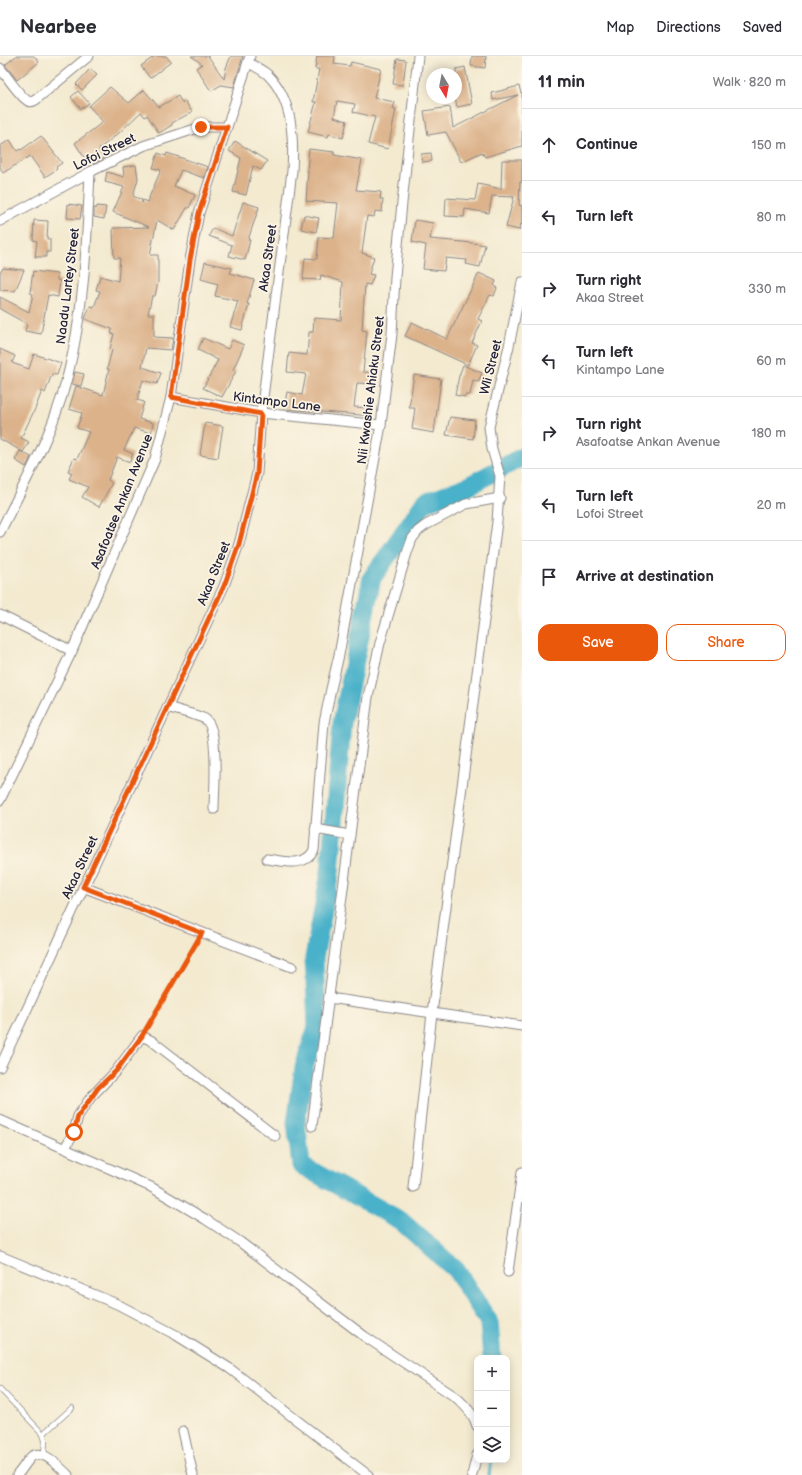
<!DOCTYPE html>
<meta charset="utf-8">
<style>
:root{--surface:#fff;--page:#f2f2f3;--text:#2b2b33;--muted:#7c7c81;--line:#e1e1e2;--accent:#ea580c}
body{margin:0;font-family:"Balsamiq Sans",sans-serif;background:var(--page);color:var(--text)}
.controls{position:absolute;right:12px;bottom:12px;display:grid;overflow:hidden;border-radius:8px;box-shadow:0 2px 10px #0003}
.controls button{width:36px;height:36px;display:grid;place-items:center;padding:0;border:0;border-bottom:1px solid var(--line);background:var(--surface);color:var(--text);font:20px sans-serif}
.compass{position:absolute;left:426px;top:12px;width:36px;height:36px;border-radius:50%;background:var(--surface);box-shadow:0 2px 10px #0003;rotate:170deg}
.stop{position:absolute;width:12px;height:12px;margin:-9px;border:3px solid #ea580c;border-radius:50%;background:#fff}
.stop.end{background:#ea580c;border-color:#fff;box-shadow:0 1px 4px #0008}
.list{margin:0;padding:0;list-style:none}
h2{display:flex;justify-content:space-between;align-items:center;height:52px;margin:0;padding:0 16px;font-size:17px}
h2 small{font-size:13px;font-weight:400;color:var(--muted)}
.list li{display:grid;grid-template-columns:26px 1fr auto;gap:12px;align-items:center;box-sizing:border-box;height:72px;padding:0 16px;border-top:1px solid var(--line)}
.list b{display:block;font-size:15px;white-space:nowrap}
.list p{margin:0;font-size:13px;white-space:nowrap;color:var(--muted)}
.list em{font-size:13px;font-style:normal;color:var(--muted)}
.actions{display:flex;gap:8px;padding:12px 16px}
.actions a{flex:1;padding:9px 0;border:1px solid var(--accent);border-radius:12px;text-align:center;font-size:14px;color:var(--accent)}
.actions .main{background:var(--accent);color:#fff}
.icon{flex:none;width:22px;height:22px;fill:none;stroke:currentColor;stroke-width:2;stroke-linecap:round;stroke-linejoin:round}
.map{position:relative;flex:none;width:522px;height:1419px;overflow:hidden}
header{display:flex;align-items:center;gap:24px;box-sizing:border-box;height:56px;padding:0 20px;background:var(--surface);border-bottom:1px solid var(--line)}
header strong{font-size:19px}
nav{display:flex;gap:22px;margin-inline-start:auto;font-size:14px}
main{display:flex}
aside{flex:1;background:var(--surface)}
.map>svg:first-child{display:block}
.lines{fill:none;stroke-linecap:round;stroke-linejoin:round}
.stream{stroke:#4ab1c9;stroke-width:3}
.river{stroke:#4ab1c9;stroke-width:19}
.building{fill:#dcb28b}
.service-casing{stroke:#8a8686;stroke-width:6}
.minor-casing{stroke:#8a8686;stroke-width:11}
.path{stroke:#8a8686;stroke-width:2;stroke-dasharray:3 3;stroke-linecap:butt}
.service{stroke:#fff;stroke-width:4.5}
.minor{stroke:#fff;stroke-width:9}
.route{stroke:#ea580c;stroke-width:5}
.labels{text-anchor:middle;stroke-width:3.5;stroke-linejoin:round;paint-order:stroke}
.street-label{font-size:13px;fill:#22223b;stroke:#fcf5e5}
</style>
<header>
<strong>Nearbee</strong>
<nav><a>Map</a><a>Directions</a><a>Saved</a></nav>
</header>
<main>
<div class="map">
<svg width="522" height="1419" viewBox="0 0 522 1419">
<rect width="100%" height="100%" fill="#fcf5e5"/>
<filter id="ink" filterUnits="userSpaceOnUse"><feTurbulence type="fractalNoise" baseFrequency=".025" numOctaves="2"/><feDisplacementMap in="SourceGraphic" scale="8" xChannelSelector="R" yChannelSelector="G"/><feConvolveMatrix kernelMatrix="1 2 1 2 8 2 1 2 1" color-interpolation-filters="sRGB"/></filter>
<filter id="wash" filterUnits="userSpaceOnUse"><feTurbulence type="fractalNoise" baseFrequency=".012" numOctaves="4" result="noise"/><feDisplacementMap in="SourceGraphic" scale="16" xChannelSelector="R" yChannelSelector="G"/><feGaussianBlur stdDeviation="0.9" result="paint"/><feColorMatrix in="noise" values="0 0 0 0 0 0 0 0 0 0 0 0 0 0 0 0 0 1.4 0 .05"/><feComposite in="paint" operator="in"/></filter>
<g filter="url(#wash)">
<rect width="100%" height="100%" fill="#f3ead0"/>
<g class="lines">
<polyline class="stream" points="489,1419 491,1404"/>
<polyline class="river" points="492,1302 489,1266 456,1214 401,1165 301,1109 296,1067 304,1011 317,971 314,902 330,816 342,667 372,522 425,446 466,431 522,401"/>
</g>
<g id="blocks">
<g class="building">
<polygon points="16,0 34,0 39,6 17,24 5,9"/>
<polygon points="155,0 166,0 171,6 150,22 141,10"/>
<polygon points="191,0 208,0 224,23 226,12 231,0 243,0 234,31 221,29 211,35 196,12 202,8"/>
<polygon points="317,0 335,0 334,8 350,10 351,6 381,13 374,42 395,46 393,53 396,53 388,93 368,88 375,61 353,56 355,48 337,45 334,61 347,65 343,82 329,78 328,81 308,76 316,46 313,46 319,13 315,13"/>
<polygon points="472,0 486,0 485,12 471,10"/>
<polygon points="397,3 406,4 403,29 393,28"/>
<polygon points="465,11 472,48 457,51 455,42 456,42 456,13"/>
<polygon points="90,13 97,19 82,34 76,28"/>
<polygon points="519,30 521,37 522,36 522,90 485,101 482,96 461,106 446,76 428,79 424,55 450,51 453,72 518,39 493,44 492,37"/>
<polygon points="110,31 129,47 144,34 159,51 178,40 182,47 185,45 192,56 172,67 172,69 159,77 147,59 145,61 141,56 119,77 99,93 104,102 93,108 87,99 84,101 75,87 103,66 89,50"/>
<polygon points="78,35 89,47 81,53 71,41"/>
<polygon points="41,80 62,107 56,111 57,113 45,121 30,100 3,117 0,111 0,90 10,84 17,95 20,93 21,94"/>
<polygon points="235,85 267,105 261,114 253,110 246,139 233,136 241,102 229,95"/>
<polygon points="309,93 334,96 334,99 362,104 356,134 381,136 380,143 383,143 382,156 375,155 374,161 367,160 362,197 374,201 369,218 374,219 370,229 365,228 362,274 367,275 363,316 374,316 373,328 357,327 354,351 373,352 373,360 284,353 287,336 302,339 306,318 287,316 289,297 307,299 309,276 313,276 314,262 341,264 343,226 321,219 320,224 303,223 305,202 317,203 319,181 334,182 338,147 306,145 308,114 307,114"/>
<polygon points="158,97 166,100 167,97 208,111 204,122 181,114 174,130 195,139 189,152 187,152 174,174 157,164 150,199 158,199 158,226 155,240 152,240 148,258 154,258 154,281 173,282 171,294 146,292 142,311 161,317 157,328 143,324 137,344 144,346 139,363 153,367 151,377 134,372 124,394 133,398 130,406 117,401 108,424 112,427 99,451 82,441 88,431 69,423 72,417 68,415 74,402 77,403 89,376 77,372 82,357 69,353 76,330 103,339 109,313 107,313 112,294 110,293 114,278 111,277 112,273 85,263 90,250 94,251 100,235 96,234 100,220 118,225 120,202 114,202 113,172 149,171 113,156 124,131 105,126 107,116 124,121 123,111 136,109 138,123 133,140 142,144 142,147 143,144 147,146 161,114 153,112"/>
<polygon points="431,97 432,105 422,106 421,98"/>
<polygon points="502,104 522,104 522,126 520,126 519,149 522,150 522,169 521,168 519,174 506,171 514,141 492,140 489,157 465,153 464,161 445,160 446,142 475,144 478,128 501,133"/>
<polygon points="243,146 259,151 248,184 250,184 245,204 229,200 232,189 209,180 213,172 232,180"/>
<polygon points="68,148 82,150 80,163 67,162"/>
<polygon points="97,150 106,151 104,163 94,161 94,152 97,152"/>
<polygon points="304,159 319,162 316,176 301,173"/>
<polygon points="34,164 48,165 47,183 50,183 50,196 46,196 46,201 35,201 37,185 33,184"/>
<polygon points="415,164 433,167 430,183 473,187 485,189 480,211 466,208 467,204 446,202 444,215 423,213 426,189 412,186"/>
<polygon points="205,206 232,212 230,217 254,224 247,248 249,248 242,274 230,271 238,245 215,240 218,228 201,223"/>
<polygon points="3,212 24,214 15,235 0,234 0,217"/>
<polygon points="33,215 57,218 57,224 60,225 58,241 48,239 41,278 25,275 27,268 0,253 0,241 29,256 33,238 30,237"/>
<polygon points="479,217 496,225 494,230 497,232 494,240 490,239 478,263 482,265 472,287 477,289 468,309 405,280 412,266 447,283"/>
<polygon points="203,282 228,293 232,284 244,289 233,314 236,315 222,341 203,332 218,304 198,294"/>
<polygon points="0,293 15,300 12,307 29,313 34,298 61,307 57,319 52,318 45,337 42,335 35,353 21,382 29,386 23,396 0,383"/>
<polygon points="463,309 482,317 478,326 473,324 470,339 465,339 465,341 455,339 459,320"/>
<polygon points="75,316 84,318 81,330 72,328"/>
<polygon points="414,319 441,323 434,377 412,373 415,352 409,352"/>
<polygon points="450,361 475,364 473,383 446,379"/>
<polygon points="205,367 223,370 218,402 200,399"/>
<polygon points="20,395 31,401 26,411 15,404"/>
</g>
</g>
</g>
<g filter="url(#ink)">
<use href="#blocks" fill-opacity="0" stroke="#8a8686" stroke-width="1"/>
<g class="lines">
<g class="service-casing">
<g id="service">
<polyline points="0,1333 43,1378 45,1384 44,1400"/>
<polyline points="43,1378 72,1352"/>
</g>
</g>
<g class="minor-casing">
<g id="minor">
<path d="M0 12C6 19 20 41 28 45 32 47 36 44 39 41L89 0"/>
<polyline points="0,165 90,116 143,90 201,71 227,71"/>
<polyline points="171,341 261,357 381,369"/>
<path d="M0 476C24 428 52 379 66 326 84 258 87 186 90 116"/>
<polyline points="0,559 72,595"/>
<path d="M167 651C176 654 198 659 205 663 220 673 214 736 214 753"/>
<polyline points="0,744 72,595 155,403 171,341 190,204 199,157 250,0"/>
<polyline points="315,773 350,779"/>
<path d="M267 803C284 805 305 812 314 794L324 667 331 633 339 599 381 369 392 278 395 221 402 147 418 0"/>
<polyline points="83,831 292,911"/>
<polyline points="329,942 522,970"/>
<path d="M0 1011 224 530 239 488 257 417 261 357 292 115C294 82 293 43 267 18 262 14 254 10 248 6"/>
<path d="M0 1064 151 1131 205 1163 240 1186 364 1280 457 1342C465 1350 474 1358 477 1370"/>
<polyline points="312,1070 368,641 380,587 407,497 412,483 418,475 426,469 466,448 500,442"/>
<polyline points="65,1092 74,1076 78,1060 91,1041 116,1015 142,980 152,985 275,1080"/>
<polyline points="413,1131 432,957 497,466 500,420 492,393 489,371 509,290 522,226"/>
<polyline points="0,1200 117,1248 176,1279 229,1312 368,1419"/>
<polyline points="508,1216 522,1116"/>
<polyline points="183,1375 193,1419"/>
<path d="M17 1419C22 1414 26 1406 31 1401 43 1391 60 1412 68 1419"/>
<polyline points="472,1419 477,1399"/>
</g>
</g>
<polyline class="path" points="147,972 198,884"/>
<use href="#service" class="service"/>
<use href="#minor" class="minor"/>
</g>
</g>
<g class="lines" filter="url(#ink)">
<polyline class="route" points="74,1076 78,1060 91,1042 98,1032 116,1015 142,980 202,877 83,831 224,530 239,488 257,417 261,358 171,341 190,204 199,157 227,71 201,71"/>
</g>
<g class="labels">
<g class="street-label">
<text transform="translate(104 95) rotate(-26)" y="5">Lofoi Street</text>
<text transform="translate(267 202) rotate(-82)" y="5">Akaa Street</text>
<text transform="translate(67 230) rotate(-83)" y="5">Naadu Lartey Street</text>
<text transform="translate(490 311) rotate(-76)" y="5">Wli Street</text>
<text transform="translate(370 334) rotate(-83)" y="5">Nii Kwashie Ahiaku Street</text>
<text transform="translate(277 345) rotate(7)" y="5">Kintampo Lane</text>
<text transform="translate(121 445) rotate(-68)" y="5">Asafoatse Ankan Avenue</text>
<text transform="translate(213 517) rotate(-68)" y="5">Akaa Street</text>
<text transform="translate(79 811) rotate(-65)" y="5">Akaa Street</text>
</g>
</g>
</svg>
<div class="controls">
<button>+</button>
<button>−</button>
<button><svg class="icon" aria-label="layers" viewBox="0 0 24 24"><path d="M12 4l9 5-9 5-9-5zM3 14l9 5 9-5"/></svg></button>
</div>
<svg class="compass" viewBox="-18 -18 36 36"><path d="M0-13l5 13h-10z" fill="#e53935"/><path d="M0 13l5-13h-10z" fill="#7c7c81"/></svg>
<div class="stop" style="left:74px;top:1076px"></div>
<div class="stop end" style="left:201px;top:71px"></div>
</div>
<aside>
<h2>11 min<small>Walk · 820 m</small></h2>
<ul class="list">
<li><svg class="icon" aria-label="ahead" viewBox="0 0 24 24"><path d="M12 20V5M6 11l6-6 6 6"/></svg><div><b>Continue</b></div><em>150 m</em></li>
<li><svg class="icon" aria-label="left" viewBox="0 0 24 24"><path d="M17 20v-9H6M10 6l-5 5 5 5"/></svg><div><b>Turn left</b></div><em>80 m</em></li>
<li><svg class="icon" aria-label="right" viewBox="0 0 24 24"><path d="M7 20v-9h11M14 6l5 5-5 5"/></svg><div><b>Turn right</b><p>Akaa Street</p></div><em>330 m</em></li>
<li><svg class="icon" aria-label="left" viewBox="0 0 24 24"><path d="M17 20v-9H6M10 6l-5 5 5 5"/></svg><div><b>Turn left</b><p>Kintampo Lane</p></div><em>60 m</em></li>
<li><svg class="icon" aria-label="right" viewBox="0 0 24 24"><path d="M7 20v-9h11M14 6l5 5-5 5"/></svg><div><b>Turn right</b><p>Asafoatse Ankan Avenue</p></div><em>180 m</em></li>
<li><svg class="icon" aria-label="left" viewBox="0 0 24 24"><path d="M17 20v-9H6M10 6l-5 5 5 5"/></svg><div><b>Turn left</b><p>Lofoi Street</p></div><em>20 m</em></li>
<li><svg class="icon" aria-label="arrive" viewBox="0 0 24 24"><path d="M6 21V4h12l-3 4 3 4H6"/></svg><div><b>Arrive at destination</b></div></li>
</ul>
<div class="actions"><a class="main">Save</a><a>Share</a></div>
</aside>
</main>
